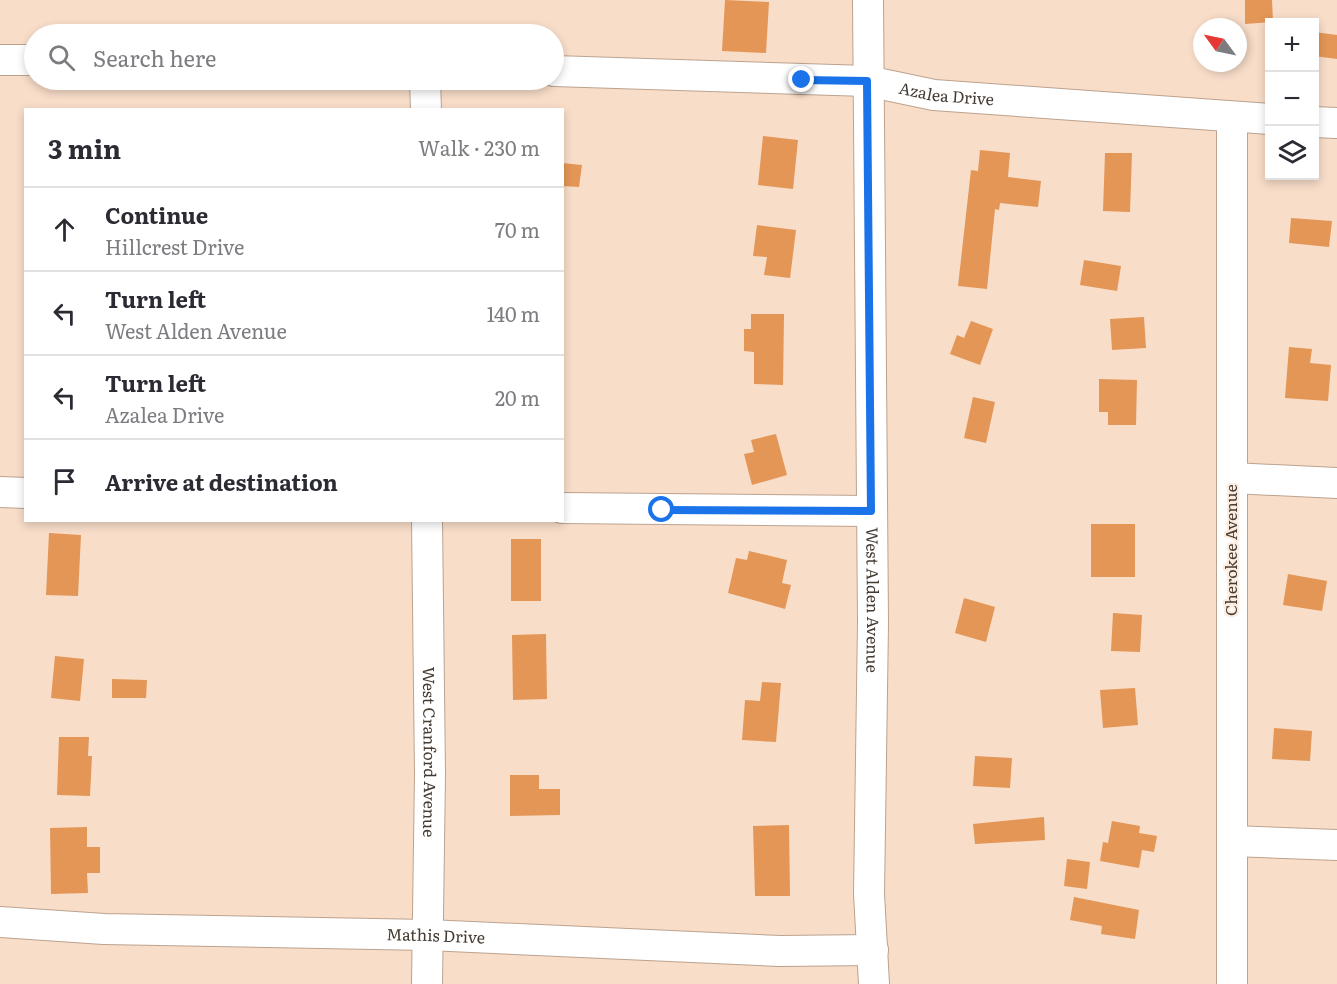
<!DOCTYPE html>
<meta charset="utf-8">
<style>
:root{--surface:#fff;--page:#f2f2f3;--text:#2b2b33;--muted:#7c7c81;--line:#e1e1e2}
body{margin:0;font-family:Literata,serif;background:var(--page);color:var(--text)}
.controls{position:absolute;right:18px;top:18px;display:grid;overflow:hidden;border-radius:0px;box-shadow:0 3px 9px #0003}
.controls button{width:54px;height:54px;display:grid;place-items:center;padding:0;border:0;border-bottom:2px solid var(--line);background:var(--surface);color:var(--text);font:30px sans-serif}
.compass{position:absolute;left:1193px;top:18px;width:54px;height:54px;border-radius:50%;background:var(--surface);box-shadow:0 3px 9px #0003;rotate:303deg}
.stop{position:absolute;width:18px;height:18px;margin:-14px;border:4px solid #1a73e8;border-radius:50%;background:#fff}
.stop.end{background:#1a73e8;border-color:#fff;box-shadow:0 2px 6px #0008}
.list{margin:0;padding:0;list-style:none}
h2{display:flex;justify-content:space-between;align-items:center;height:78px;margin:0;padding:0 24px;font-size:26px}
h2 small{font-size:20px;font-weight:400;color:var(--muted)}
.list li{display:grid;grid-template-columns:39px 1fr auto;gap:18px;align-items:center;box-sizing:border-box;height:84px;padding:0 24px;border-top:2px solid var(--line)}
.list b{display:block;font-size:22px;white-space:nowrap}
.list p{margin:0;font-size:20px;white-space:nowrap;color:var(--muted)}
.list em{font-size:20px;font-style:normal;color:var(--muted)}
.icon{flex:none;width:33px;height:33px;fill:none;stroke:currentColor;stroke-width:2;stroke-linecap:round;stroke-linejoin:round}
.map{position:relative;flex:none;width:1337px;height:984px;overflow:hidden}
.search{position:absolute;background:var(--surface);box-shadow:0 3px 9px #0003;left:24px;top:24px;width:540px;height:66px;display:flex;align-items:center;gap:15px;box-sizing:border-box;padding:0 21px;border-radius:33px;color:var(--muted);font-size:22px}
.panel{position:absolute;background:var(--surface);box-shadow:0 3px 9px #0003;left:24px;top:108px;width:540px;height:414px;border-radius:0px}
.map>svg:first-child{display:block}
.building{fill:#e39656}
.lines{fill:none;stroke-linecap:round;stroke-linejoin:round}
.minor-casing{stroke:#bca38f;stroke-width:32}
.minor{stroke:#fff;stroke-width:30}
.route{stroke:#1a73e8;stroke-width:8}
.labels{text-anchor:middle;stroke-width:4.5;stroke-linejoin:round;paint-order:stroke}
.street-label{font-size:16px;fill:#453b32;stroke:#fdede0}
</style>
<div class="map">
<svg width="1337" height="984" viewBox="0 0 1337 984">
<rect width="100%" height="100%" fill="#f8ddc9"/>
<g class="building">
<polygon points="725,0 769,2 766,53 722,51"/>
<polygon points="1245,0 1272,0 1273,22 1245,24"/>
<polygon points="1314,32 1337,35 1337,59 1314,56"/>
<polygon points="763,136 798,140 793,189 758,185"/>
<polygon points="980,150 1010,153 1008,177 1041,181 1038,207 1000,203 999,210 995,209 987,289 958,286 971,170 978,171"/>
<polygon points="1105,153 1132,153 1130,212 1103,211"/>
<polygon points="562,163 582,165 579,187 562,186"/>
<polygon points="1291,218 1332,221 1329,247 1289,243"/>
<polygon points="757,225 796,230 790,278 764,275 767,257 753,256"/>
<polygon points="1084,260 1121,266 1117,291 1080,285"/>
<polygon points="751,314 784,314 783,385 754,384 754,352 744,351 744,329 751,329"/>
<polygon points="1144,317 1146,348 1112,350 1110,319"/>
<polygon points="971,321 993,329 980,365 950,354 957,335 964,338"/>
<polygon points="1289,347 1312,349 1310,363 1331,365 1328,401 1285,398"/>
<polygon points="1099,379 1137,380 1136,425 1108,425 1108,412 1099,412"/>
<polygon points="973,397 995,402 986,443 964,438"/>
<polygon points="776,434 787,475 752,485 744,454 754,452 751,440"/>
<rect x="1091" y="524" width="44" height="53"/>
<polygon points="49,533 81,535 78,596 46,595"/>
<rect x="511" y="539" width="30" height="62"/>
<polygon points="749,551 787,560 782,583 791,585 785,609 728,593 736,558 747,560"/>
<polygon points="1288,574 1327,581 1322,611 1283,605"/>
<polygon points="964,598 995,607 986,642 955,633"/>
<polygon points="1113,613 1142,615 1140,652 1111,651"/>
<polygon points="546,634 547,699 513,700 512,635"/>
<polygon points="55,656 84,659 80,701 51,698"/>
<polygon points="112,679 147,680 146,698 112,698"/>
<polygon points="762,682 781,683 776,742 742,740 745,700 760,701"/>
<polygon points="1135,688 1138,725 1103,728 1100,690"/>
<polygon points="1274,728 1312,731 1310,761 1272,759"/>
<polygon points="59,737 89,737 88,756 92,756 90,796 57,795"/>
<polygon points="975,756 1012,758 1010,788 973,786"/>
<polygon points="510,775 539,775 539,789 560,789 560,815 510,816"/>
<polygon points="1044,817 1045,840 975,844 973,824"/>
<polygon points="1112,821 1140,826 1139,833 1157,836 1154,852 1142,850 1139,868 1100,861 1103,842 1108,843"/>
<polygon points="789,825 790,896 755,896 753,826"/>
<polygon points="87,827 87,847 100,847 100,873 87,873 88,893 51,894 50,828"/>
<polygon points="1067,859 1090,862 1087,889 1064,886"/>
<polygon points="1074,897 1139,910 1135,939 1101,934 1102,926 1070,920"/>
</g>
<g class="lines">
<g class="minor-casing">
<g id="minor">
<path id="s1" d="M868 0 873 623 869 894 874 984"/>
<polyline points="0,60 34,60"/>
<path id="s2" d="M554 71 867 81 934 95 1270 119"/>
<polyline points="425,80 426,110"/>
<polyline points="1232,117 1232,984"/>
<polyline points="1314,122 1337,123"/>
<polyline points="1232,478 1337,483"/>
<polyline points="0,492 26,493"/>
<polyline points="562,508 871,511"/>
<path id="s3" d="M427 520 430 774 427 984"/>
<polyline points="1233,841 1337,845"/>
<path id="s4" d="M0 922 104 929 428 935 780 951 873 950"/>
</g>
</g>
<use href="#minor" class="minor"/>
</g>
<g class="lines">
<polyline class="route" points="662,510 871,511 867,81 802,80"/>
</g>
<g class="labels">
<g class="street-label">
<text dy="6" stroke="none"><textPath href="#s2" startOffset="394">Azalea Drive</textPath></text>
<text transform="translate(1231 550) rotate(-90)" y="6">Cherokee Avenue</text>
<text dy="6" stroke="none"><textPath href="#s1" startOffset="600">West Alden Avenue</textPath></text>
<text dy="6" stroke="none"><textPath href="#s3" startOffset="232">West Cranford Avenue</textPath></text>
<text dy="6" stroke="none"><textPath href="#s4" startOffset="436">Mathis Drive</textPath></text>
</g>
</g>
</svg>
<div class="controls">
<button>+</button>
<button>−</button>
<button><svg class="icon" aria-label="layers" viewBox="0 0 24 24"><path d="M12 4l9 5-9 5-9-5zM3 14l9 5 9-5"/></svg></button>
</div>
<svg class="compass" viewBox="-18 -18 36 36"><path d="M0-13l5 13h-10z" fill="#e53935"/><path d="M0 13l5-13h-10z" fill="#7c7c81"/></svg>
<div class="stop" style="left:662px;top:510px"></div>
<div class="stop end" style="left:802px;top:80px"></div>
<div class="search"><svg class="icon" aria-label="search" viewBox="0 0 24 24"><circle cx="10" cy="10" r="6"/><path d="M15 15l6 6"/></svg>Search here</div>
<section class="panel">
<h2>3 min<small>Walk · 230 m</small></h2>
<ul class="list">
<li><svg class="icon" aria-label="ahead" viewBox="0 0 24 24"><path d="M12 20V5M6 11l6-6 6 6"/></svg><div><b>Continue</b><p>Hillcrest Drive</p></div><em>70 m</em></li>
<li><svg class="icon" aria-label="left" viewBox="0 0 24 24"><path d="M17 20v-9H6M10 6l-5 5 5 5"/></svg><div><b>Turn left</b><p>West Alden Avenue</p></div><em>140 m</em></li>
<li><svg class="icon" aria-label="left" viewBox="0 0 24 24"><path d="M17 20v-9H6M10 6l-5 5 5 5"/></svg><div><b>Turn left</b><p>Azalea Drive</p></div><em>20 m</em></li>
<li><svg class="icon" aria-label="arrive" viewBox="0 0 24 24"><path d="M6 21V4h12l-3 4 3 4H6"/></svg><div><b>Arrive at destination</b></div></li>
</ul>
</section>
</div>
